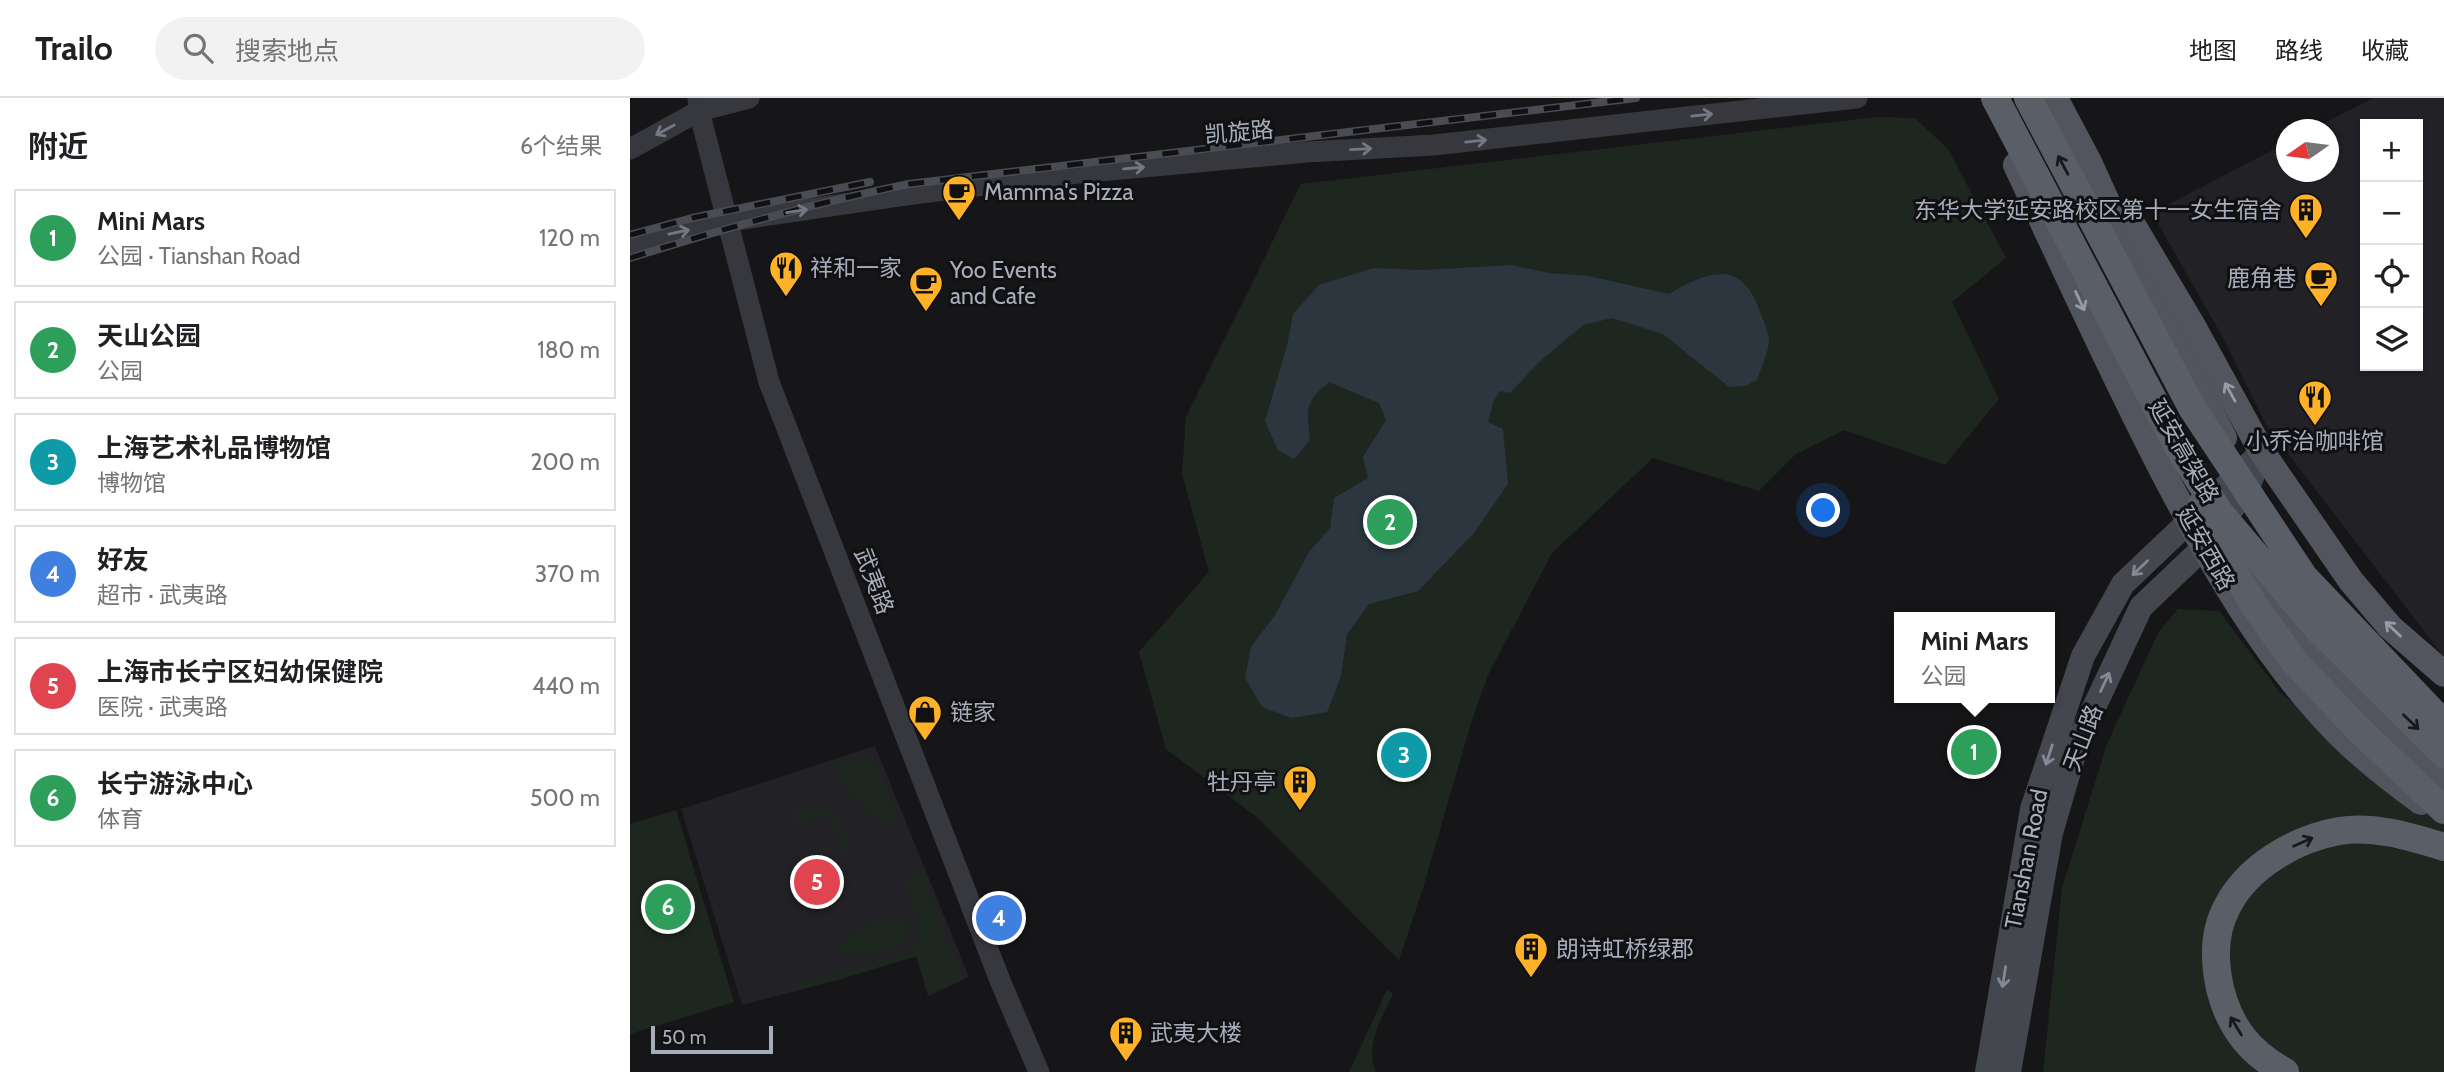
<!DOCTYPE html>
<html lang="zh">
<meta charset="utf-8">
<style>
:root{--surface:#fff;--page:#f2f2f2;--text:#202124;--muted:#757577;--line:#e0e0e0;--accent:#846226}
body{margin:0;font-family:Cabin,"Noto Sans SC",sans-serif;background:var(--page);color:var(--text)}
.controls{position:absolute;right:21px;top:21px;display:grid;overflow:hidden;border-radius:0px;box-shadow:0 2px 5px #0004}
.controls button{width:63px;height:63px;display:grid;place-items:center;padding:0;border:0;border-bottom:2px solid var(--line);background:var(--surface);color:var(--text);font:35px sans-serif}
.compass{position:absolute;left:1646px;top:21px;width:63px;height:63px;border-radius:50%;background:var(--surface);box-shadow:0 2px 5px #0004;rotate:256deg}
.scale{position:absolute;left:21px;bottom:18px;width:122px;box-sizing:border-box;padding-left:7px;border:4px solid #a7adba;border-top:0;font-size:19px;line-height:24px;white-space:nowrap;color:#a7adba;-webkit-text-stroke:5px #111113;paint-order:stroke}
.you{position:absolute;left:1194px;top:413px;width:24px;height:24px;margin:-18px;border:5px solid #fff;border-radius:50%;background:#1a73e8;box-shadow:0 0 0 10px #1a73e833}
.badge{display:grid;place-items:center;width:46px;height:46px;border-radius:50%;background:var(--accent);color:#fff;font-size:23px;font-weight:700}
.pin{position:absolute;translate:-50% -50%;border:4px solid #fff;box-shadow:0 2px 7px #0006}
.popup{position:absolute;left:1264px;top:514px;width:161px;height:91px;box-sizing:border-box;display:grid;place-content:center;border-radius:0px;background:var(--surface);filter:drop-shadow(0 2px 5px #0005);font-size:23px;white-space:nowrap;color:var(--muted)}
.popup b{font-size:26px;color:var(--text)}
.popup::after{content:'';position:absolute;left:50%;top:100%;margin-left:-14px;border:14px solid transparent;border-top-color:var(--surface)}
.list{margin:0;padding:0;list-style:none}
h2{display:flex;justify-content:space-between;align-items:center;height:91px;margin:0;padding:0 28px;font-size:30px}
h2 small{font-size:23px;font-weight:400;color:var(--muted)}
.list li{display:grid;grid-template-columns:46px 1fr auto;gap:21px;align-items:center;box-sizing:border-box;height:98px;margin:0 14px 14px;padding:0 14px;border:2px solid var(--line);border-radius:0px}
.list b{display:block;font-size:26px;white-space:nowrap}
.list p{margin:0;font-size:23px;white-space:nowrap;color:var(--muted)}
.list em{font-size:23px;font-style:normal;color:var(--muted)}
.icon{flex:none;width:38px;height:38px;fill:none;stroke:currentColor;stroke-width:2;stroke-linecap:round;stroke-linejoin:round}
.map{position:relative;flex:none;width:1814px;height:974px;overflow:hidden}
header{display:flex;align-items:center;gap:42px;box-sizing:border-box;height:98px;padding:0 35px;background:var(--surface);border-bottom:2px solid var(--line)}
header strong{font-size:33px}
nav{display:flex;gap:38px;margin-inline-start:auto;font-size:24px}
.search{width:490px;height:63px;background:var(--page);display:flex;align-items:center;gap:18px;box-sizing:border-box;padding:0 24px;border-radius:38px;color:var(--muted);font-size:26px}
main{display:flex}
aside{flex:1;background:var(--surface)}
.map>svg:first-child{display:block}
.built{fill:#222226;fill-rule:evenodd}
.green{fill:#1e271f}
.water{fill:#2b363e}
.lines{fill:none;stroke-linecap:round;stroke-linejoin:round}
.tertiary{stroke:#37383e;stroke-width:21}
.secondary{stroke:#45474e;stroke-width:24}
.primary{stroke:#52555d;stroke-width:26}
.trunk{stroke:#5a5e66;stroke-width:28}
.rail-casing{stroke:#4a4c53;stroke-width:8}
.rail{stroke:#111113;stroke-width:5;stroke-dasharray:16;stroke-linecap:butt}
.trunk-bridge{stroke:#5a5e66;stroke-width:28}
.oneway{stroke:#757882}
.oneway2{stroke:#18191b}
.oneway3{stroke:#969ba7}
.oneway4{stroke:#858994}
.labels{text-anchor:middle;stroke-width:6;stroke-linejoin:round;paint-order:stroke}
.street-label{font-size:23px;fill:#a7adba;stroke:#111113}
.poi-label{font-size:23px;fill:#a7adba;stroke:#111113;text-anchor:start}
</style>
<header>
<strong>Trailo</strong>
<div class="search"><svg class="icon" aria-label="search" viewBox="0 0 24 24"><circle cx="10" cy="10" r="6"/><path d="M15 15l6 6"/></svg>搜索地点</div>
<nav><a>地图</a><a>路线</a><a>收藏</a></nav>
</header>
<main>
<aside>
<h2>附近<small>6个结果</small></h2>
<ul class="list">
<li><span class="badge" style="background:#2e9e5b">1</span><div><b>Mini Mars</b><p>公园 · Tianshan Road</p></div><em>120 m</em></li>
<li><span class="badge" style="background:#2e9e5b">2</span><div><b>天山公园</b><p>公园</p></div><em>180 m</em></li>
<li><span class="badge" style="background:#0f9aa8">3</span><div><b>上海艺术礼品博物馆</b><p>博物馆</p></div><em>200 m</em></li>
<li><span class="badge" style="background:#3f7fe0">4</span><div><b>好友</b><p>超市 · 武夷路</p></div><em>370 m</em></li>
<li><span class="badge" style="background:#e0444e">5</span><div><b>上海市长宁区妇幼保健院</b><p>医院 · 武夷路</p></div><em>440 m</em></li>
<li><span class="badge" style="background:#2e9e5b">6</span><div><b>长宁游泳中心</b><p>体育</p></div><em>500 m</em></li>
</ul>
</aside>
<div class="map">
<svg width="1814" height="974" viewBox="0 0 1814 974">
<rect width="100%" height="100%" fill="#161618"/>
<g class="built">
<path d="M1743 0H1814V559L1636 327 1592 238 1522 115 1656 45 1657 74H1699V32L1683 31ZM1735 26H1788V268H1735Z"/>
<polygon points="245,648 339,879 298,898 286,858 212,881 112,907 51,711"/>
</g>
<g class="green">
<polygon points="1247,19 1285,20 1318,51 1376,160 1322,204 1369,301 1315,367 1214,332 1166,356 1129,393 1023,360 922,455 858,577 841,625 793,790 769,862 628,720 536,651 509,554 579,474 552,376 556,319 671,86"/>
<polygon points="1548,511 1589,513 1651,596 1814,703 1814,974 1413,974 1432,790 1477,646 1528,535"/>
<path d="M242 656 272 729C240 723 217 696 204 667Z"/>
<polygon points="197,705 200,718 210,715 220,754 210,756 200,718 166,727 162,714"/>
<polygon points="46,712 104,904 0,936 0,726"/>
<path d="M291 773 333 881 299 895 287 858 162 894 161 888 280 853C297 834 281 800 275 779Z"/>
<path d="M278 816 279 835 272 848C247 856 226 866 204 851L232 828Z"/>
<path d="M757 892 763 896C752 919 734 949 746 974H719Z"/>
</g>
<path class="water" d="M881 167 919 175 958 178 1039 196C1078 173 1112 160 1130 214 1133 222 1140 236 1139 245 1137 257 1131 270 1127 282L1115 288 1099 289 1033 236 982 220 953 227 909 264 880 295 870 293 864 302 858 324 873 331 878 386 844 435 788 493 739 506 717 536 711 578 697 614 661 620 632 609 615 580 621 549 645 517 679 454 700 430 704 400 738 380 733 359 756 322 749 305 699 284C674 304 677 312 680 342L664 361 648 352 635 323 657 248 663 216 689 187 744 170 793 172Z"/>
<g class="lines">
<g class="tertiary">
<polyline points="68,0 69,13 139,284 371,885 409,974"/>
<polyline points="0,51 69,13 119,0"/>
<polyline points="0,147 99,123 268,98 448,75 677,54 804,47 1227,0"/>
</g>
<g class="secondary">
<polyline points="1357,974 1402,711 1453,558 1493,486 1632,354"/>
<polyline points="1379,974 1421,735 1447,646 1511,509 1574,449 1618,389 1623,377"/>
</g>
<g class="primary">
<polyline points="1425,0 1459,64 1511,179 1594,340"/>
<path d="M1386 67C1435 171 1482 276 1535 378 1583 469 1636 562 1709 636 1734 661 1762 683 1791 704"/>
<polyline points="1504,129 1564,230 1632,354 1721,483 1760,529 1814,576"/>
<path d="M1624 470C1677 551 1737 625 1814 684"/>
</g>
<path class="trunk" d="M1655 974C1639 965 1625 955 1614 941 1587 907 1576 848 1597 809 1617 769 1665 741 1709 733 1744 727 1781 739 1814 749"/>
<g class="rail-casing">
<g id="rail">
<polyline points="0,137 62,120 240,84"/>
<path d="M0 160C92 131 184 105 279 86L1006 0"/>
</g>
</g>
<use href="#rail" class="rail"/>
<g class="trunk-bridge">
<polyline points="1365,0 1548,349 1589,414 1688,531 1814,656"/>
<polyline points="1398,0 1562,310 1674,479 1814,626"/>
<polyline points="1572,406 1594,457 1626,510 1664,563 1727,630 1814,712"/>
</g>
</g>
<defs><path id="oneway-shaft" d="M-6 0H5M1.5-3L5.5 0L1.5 3" fill="none" stroke-width="1.6" stroke-linecap="round" stroke-linejoin="round" transform="scale(1.75)"/></defs>
<g class="oneway">
<use href="#oneway-shaft" transform="translate(1072 17) rotate(-6)"/>
<use href="#oneway-shaft" transform="translate(35 32) rotate(151)"/>
<use href="#oneway-shaft" transform="translate(846 43) rotate(-6)"/>
<use href="#oneway-shaft" transform="translate(731 51) rotate(-3)"/>
<use href="#oneway-shaft" transform="translate(504 70) rotate(-5)"/>
<use href="#oneway-shaft" transform="translate(167 113) rotate(-9)"/>
<use href="#oneway-shaft" transform="translate(49 134) rotate(-12)"/>
</g>
<g class="oneway2">
<use href="#oneway-shaft" transform="translate(1433 67) rotate(-118)"/>
<use href="#oneway-shaft" transform="translate(1781 624) rotate(44)"/>
<use href="#oneway-shaft" transform="translate(1673 744) rotate(-24)"/>
<use href="#oneway-shaft" transform="translate(1606 928) rotate(-121)"/>
</g>
<g class="oneway3">
<use href="#oneway-shaft" transform="translate(1450 203) rotate(65)"/>
<use href="#oneway-shaft" transform="translate(1600 294) rotate(-119)"/>
<use href="#oneway-shaft" transform="translate(1763 531) rotate(-136)"/>
</g>
<g class="oneway4">
<use href="#oneway-shaft" transform="translate(1510 470) rotate(136)"/>
<use href="#oneway-shaft" transform="translate(1475 584) rotate(-65)"/>
<use href="#oneway-shaft" transform="translate(1419 657) rotate(108)"/>
<use href="#oneway-shaft" transform="translate(1374 879) rotate(99)"/>
</g>
<defs>
<g id="cafe-pin" transform="scale(1.75)"><path d="M0 17L-7.5 6A9.5 9.5 0 1 1 7.5 6Z" fill="#ffb228" stroke="#111113"/><path d="M-5.5-4.5H6V0H3Q3 3.5 0 3.5H-2.5Q-5.5 3.5-5.5 0ZM3-3.2v2h1.7v-2ZM-6 4.5H4V6H-6Z" fill="#111"/></g>
<g id="building-pin" transform="scale(1.75)"><path d="M0 17L-7.5 6A9.5 9.5 0 1 1 7.5 6Z" fill="#ffb228" stroke="#111113"/><path d="M-4-6H4V6H1V3H-1V6H-4ZM-2.5-4.3h1.7v1.8h-1.7ZM.8-4.3h1.7v1.8H.8ZM-2.5-1h1.7V.8h-1.7ZM.8-1h1.7V.8H.8Z" fill="#111"/></g>
<g id="restaurant-pin" transform="scale(1.75)"><path d="M0 17L-7.5 6A9.5 9.5 0 1 1 7.5 6Z" fill="#ffb228" stroke="#111113"/><path d="M-5-6h1v4h1v-4h1v4h1v-4h1v5L-1.5 .5V6h-2V.5L-5-1ZM5-6V6H3V1.5H1.5Q1.5-4 5-6Z" fill="#111"/></g>
<g id="shop-pin" transform="scale(1.75)"><path d="M0 17L-7.5 6A9.5 9.5 0 1 1 7.5 6Z" fill="#ffb228" stroke="#111113"/><path d="M-5-2.5h2.3a2.7 3.5 0 0 1 5.4 0H5L5.5 6h-11ZM-1.5-2.5h3a1.5 2.3 0 0 0-3 0Z" fill="#111"/></g>
</defs>
<g fill-rule="evenodd">
<use href="#cafe-pin" x="329" y="94"/>
<use href="#building-pin" x="1676" y="112"/>
<use href="#restaurant-pin" x="156" y="170"/>
<use href="#cafe-pin" x="1691" y="180"/>
<use href="#cafe-pin" x="296" y="185"/>
<use href="#restaurant-pin" x="1685" y="299"/>
<use href="#shop-pin" x="295" y="614"/>
<use href="#building-pin" x="670" y="684"/>
<use href="#building-pin" x="901" y="851"/>
<use href="#building-pin" x="496" y="935"/>
</g>
<g class="labels">
<g class="street-label">
<text transform="translate(609 34) rotate(-5)" y="8">凯旋路</text>
<text transform="translate(1554 353) rotate(60)" y="8">延安高架路</text>
<text transform="translate(1576 450) rotate(60)" y="8">延安西路</text>
<text transform="translate(244 483) rotate(69)" y="8">武夷路</text>
<text transform="translate(1453 640) rotate(-69)" y="8">天山路</text>
<text transform="translate(1396 761) rotate(-79)" y="8">Tianshan Road</text>
</g>
<g class="poi-label">
<text x="354" y="102">Mamma's Pizza</text>
<text x="1652" y="120" text-anchor="end">东华大学延安路校区第十一女生宿舍</text>
<text x="180" y="178">祥和一家</text>
<text x="320" y="180">Yoo Events<tspan x="320" dy="26">and Cafe</tspan></text>
<text x="1666" y="188" text-anchor="end">鹿角巷</text>
<text x="1685" y="351" text-anchor="middle">小乔治咖啡馆</text>
<text x="320" y="622">链家</text>
<text x="646" y="692" text-anchor="end">牡丹亭</text>
<text x="926" y="859">朗诗虹桥绿郡</text>
<text x="520" y="943">武夷大楼</text>
</g>
</g>
</svg>
<div class="controls">
<button>+</button>
<button>−</button>
<button><svg class="icon" aria-label="locate" viewBox="0 0 24 24"><circle cx="12" cy="12" r="6"/><path d="M12 2v4M12 18v4M2 12h4M18 12h4"/></svg></button>
<button><svg class="icon" aria-label="layers" viewBox="0 0 24 24"><path d="M12 4l9 5-9 5-9-5zM3 14l9 5 9-5"/></svg></button>
</div>
<svg class="compass" viewBox="-18 -18 36 36"><path d="M0-13l5 13h-10z" fill="#e53935"/><path d="M0 13l5-13h-10z" fill="#757577"/></svg>
<div class="scale">50 m</div>
<div class="you"></div>
<div class="pin badge" style="left:1344px;top:654px;background:#2e9e5b">1</div>
<div class="popup"><b>Mini Mars</b>公园</div>
<div class="pin badge" style="left:760px;top:424px;background:#2e9e5b">2</div>
<div class="pin badge" style="left:774px;top:657px;background:#0f9aa8">3</div>
<div class="pin badge" style="left:369px;top:820px;background:#3f7fe0">4</div>
<div class="pin badge" style="left:187px;top:784px;background:#e0444e">5</div>
<div class="pin badge" style="left:38px;top:809px;background:#2e9e5b">6</div>
</div>
</main>
